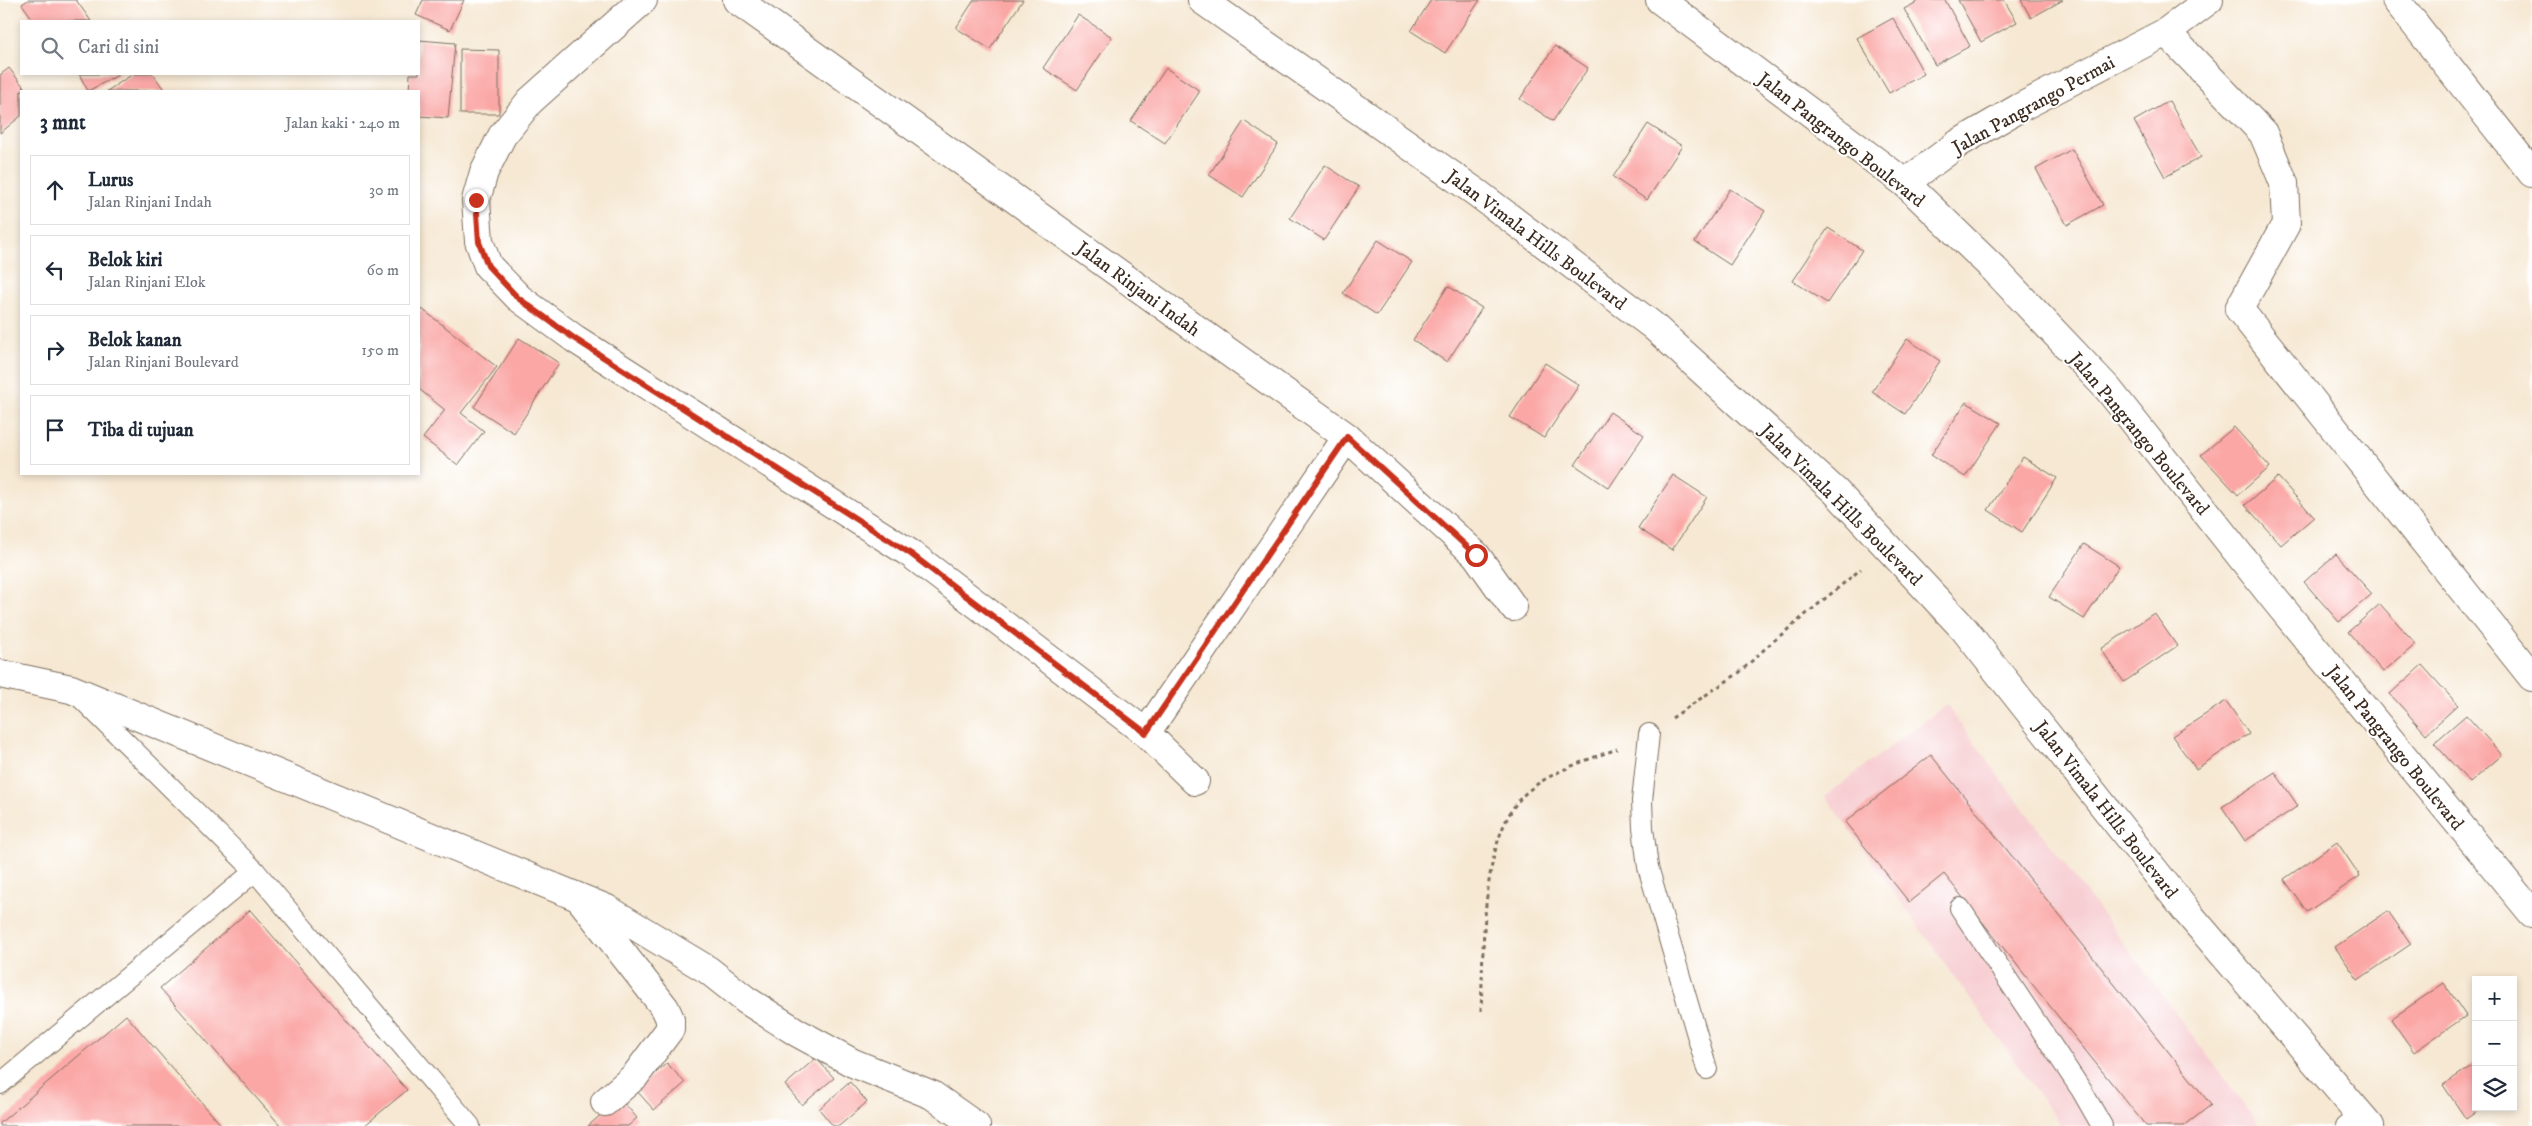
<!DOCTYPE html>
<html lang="id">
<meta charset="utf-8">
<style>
:root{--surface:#fff;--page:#f2f2f3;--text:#1f2937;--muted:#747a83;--line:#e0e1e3}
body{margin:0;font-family:"IM FELL DW Pica",serif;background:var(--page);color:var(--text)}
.controls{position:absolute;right:15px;bottom:15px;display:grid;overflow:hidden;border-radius:0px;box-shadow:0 2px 8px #0003}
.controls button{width:45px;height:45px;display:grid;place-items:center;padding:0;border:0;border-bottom:1px solid var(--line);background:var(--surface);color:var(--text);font:25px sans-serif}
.stop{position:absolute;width:15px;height:15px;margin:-11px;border:4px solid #c8321e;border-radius:50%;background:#fff}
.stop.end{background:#c8321e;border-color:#fff;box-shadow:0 1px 5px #0008}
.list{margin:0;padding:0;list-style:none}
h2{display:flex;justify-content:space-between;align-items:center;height:65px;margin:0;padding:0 20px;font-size:21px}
h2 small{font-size:16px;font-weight:400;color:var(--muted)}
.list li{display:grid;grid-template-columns:32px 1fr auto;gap:15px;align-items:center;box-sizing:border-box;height:70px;margin:0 10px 10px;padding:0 10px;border:1px solid var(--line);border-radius:0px}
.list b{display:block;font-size:19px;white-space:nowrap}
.list p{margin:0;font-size:16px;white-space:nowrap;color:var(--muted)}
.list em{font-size:16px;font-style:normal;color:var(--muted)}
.icon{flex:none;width:28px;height:28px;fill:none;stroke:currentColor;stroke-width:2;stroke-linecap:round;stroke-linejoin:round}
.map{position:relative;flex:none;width:2532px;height:1126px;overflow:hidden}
.search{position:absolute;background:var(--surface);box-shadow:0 2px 8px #0003;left:20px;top:20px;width:400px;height:55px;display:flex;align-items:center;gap:12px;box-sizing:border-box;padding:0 18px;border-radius:0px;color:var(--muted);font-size:19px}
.panel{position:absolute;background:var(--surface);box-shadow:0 2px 8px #0003;left:20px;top:90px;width:400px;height:385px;border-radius:0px}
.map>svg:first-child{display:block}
.built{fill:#f7cfd3}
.building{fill:#faa7a6}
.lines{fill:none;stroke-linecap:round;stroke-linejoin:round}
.lane-casing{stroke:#7c6c5d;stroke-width:22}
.street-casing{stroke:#7c6c5d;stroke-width:30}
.path{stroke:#7c6c5d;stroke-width:3;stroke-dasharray:4 4;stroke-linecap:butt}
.lane{stroke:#fff;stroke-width:20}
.street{stroke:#fff;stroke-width:28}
.route{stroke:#c8321e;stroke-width:6}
.labels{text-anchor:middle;stroke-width:4;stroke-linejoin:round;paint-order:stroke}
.street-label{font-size:19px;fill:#3b2a1e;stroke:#fff}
</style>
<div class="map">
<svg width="2532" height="1126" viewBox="0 0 2532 1126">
<rect width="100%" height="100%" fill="#fff"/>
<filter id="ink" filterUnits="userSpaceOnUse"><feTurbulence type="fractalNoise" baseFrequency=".02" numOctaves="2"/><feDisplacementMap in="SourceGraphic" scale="10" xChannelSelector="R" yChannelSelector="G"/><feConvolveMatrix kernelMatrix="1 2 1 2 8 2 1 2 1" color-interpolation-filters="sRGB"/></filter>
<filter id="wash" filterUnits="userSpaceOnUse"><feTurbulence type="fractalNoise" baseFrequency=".0096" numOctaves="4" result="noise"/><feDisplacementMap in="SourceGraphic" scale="20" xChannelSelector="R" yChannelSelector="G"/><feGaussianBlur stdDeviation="1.12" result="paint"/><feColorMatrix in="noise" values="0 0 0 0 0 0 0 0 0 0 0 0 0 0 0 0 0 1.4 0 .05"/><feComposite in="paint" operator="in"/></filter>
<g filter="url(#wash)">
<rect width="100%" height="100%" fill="#f6e8d3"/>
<polygon class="built" points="1946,705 2260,1126 2061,1126 1825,796"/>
<g id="blocks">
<g class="building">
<polygon points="28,0 76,0 91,21 34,21 22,4"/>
<polygon points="423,0 464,0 450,30 416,15"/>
<polygon points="974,0 1023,0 990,49 956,28"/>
<polygon points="1431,0 1480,0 1445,53 1411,31"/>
<polygon points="1921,0 1945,0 1970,46 1935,65 1904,9"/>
<polygon points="1958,0 2004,0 2017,22 1981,42"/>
<polygon points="2021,0 2063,0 2031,18"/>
<polygon points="1078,15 1112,37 1077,90 1043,68"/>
<polygon points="1893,18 1924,74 1889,93 1857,38"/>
<polygon points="419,40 455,43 448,118 419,116 419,91 409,91 410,74 419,74"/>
<polygon points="1555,46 1588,68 1553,121 1520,99"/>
<polygon points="460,49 499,50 499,114 460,114"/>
<polygon points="9,68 27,91 21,91 21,116 0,133 0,75"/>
<polygon points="1166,68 1200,91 1165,143 1131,121"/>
<polygon points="79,74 120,74 88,91"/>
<polygon points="133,74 153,74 165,91 107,91"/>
<polygon points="2169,101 2201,157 2165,177 2134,121"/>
<polygon points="1244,121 1278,144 1243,197 1209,175"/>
<polygon points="1648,124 1682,146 1647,200 1613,177"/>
<polygon points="2072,149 2103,205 2067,225 2036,169"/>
<polygon points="1325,165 1359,187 1324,240 1290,218"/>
<polygon points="1730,189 1765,211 1730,265 1695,242"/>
<polygon points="1828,228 1862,250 1827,303 1793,281"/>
<polygon points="1378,240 1412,262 1377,315 1343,293"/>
<polygon points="1448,286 1482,308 1447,362 1413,340"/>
<polygon points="422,309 497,367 461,413 484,431 458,465 423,438 445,410 419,389 419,313"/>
<polygon points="519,338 559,363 514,433 474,407"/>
<polygon points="1907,339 1940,361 1905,414 1872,392"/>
<polygon points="1545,363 1579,385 1544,438 1510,417"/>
<polygon points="1966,402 2001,423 1965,477 1931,455"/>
<polygon points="1610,412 1644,435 1609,488 1575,465"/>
<polygon points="2234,427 2270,467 2238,495 2201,455"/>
<polygon points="2023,457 2057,478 2022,532 1988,510"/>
<polygon points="1673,475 1707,497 1672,550 1638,528"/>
<polygon points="2278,477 2314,517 2281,545 2245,505"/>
<polygon points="2084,544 2119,566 2084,619 2049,597"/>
<polygon points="2336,554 2372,594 2339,622 2304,582"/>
<polygon points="2380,604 2416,644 2383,672 2348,632"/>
<polygon points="2154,613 2177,646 2124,682 2101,649"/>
<polygon points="2422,665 2458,705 2426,734 2390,694"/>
<polygon points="2226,701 2249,734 2196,769 2172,736"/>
<polygon points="2466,715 2502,755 2470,783 2434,743"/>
<polygon points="1931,755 2211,1105 2184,1126 2146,1126 1944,874 1909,902 1845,822"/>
<polygon points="2275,772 2298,806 2245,841 2222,807"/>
<polygon points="2337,842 2360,876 2307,912 2284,879"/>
<polygon points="250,910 407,1090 364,1126 281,1126 160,988"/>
<polygon points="2388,911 2411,944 2358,980 2335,947"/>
<polygon points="2444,983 2466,1016 2414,1052 2391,1019"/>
<polygon points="126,1015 222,1126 0,1126 0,1123"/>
<polygon points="816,1058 834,1078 802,1105 785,1085"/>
<polygon points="667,1063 685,1083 654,1110 636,1090"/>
<polygon points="2476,1063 2476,1107 2483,1107 2466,1119 2443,1085"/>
<polygon points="850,1082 867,1102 839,1126 833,1126 819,1109"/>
<polygon points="620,1098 637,1118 628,1126 588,1126"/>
</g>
</g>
</g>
<g filter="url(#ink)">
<use href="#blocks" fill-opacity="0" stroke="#7c6c5d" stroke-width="1"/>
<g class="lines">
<g class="lane-casing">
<g id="lane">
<polyline points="78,695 255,871 470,1126"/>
<polyline points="1649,734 1642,801 1643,828 1648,867 1707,1069"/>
<polyline points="1960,908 2082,1091 2102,1126"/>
<polyline points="0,1084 255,871"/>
<polyline points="2346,1126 2361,1115"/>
</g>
</g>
<g class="street-casing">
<g id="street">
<polyline points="643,0 530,101 502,136 484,172 476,200 479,241 488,266 519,298 575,339 911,554 1146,733 1195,781"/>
<polyline points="737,0 1347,437 1476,555 1513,607"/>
<polyline points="1202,0 1477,193 1652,325 1836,492 1964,629 2188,913 2370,1126"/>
<polyline points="1660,0 1905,183 1995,270 2108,389 2276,601 2532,913"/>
<polyline points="2209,0 2166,32 2263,133 2284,183 2286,224 2239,309 2532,677"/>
<polyline points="2396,0 2532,173"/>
<polyline points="1905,183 1959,143 2019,108 2166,32"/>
<polyline points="0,674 71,689 607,909 708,970 746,1000 798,1033 853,1063 932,1095 976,1126"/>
<polyline points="1146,733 1347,437"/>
<polyline points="580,899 665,1008 670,1019 670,1029 635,1076 605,1102"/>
</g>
</g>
<g class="path">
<polyline points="1672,718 1740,672 1770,644 1861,569"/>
<path d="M1481 1011C1484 952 1479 833 1527 792 1550 772 1589 759 1617 749"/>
</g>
<use href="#lane" class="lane"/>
<use href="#street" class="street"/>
</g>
</g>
<g class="lines" filter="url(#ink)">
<polyline class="route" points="476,200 479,242 488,266 518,298 575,339 911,554 1146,733 1347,437 1476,555"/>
</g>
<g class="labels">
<g class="street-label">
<text transform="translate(2033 104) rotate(-29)" y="7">Jalan Pangrango Permai</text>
<text transform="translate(1842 139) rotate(38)" y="7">Jalan Pangrango Boulevard</text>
<text transform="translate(1537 239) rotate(37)" y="7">Jalan Vimala Hills Boulevard</text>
<text transform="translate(1139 288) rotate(36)" y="7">Jalan Rinjani Indah</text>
<text transform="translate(2140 433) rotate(50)" y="7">Jalan Pangrango Boulevard</text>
<text transform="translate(1842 504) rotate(45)" y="7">Jalan Vimala Hills Boulevard</text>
<text transform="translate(2396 747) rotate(51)" y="7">Jalan Pangrango Boulevard</text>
<text transform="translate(2107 809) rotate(52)" y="7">Jalan Vimala Hills Boulevard</text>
</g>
</g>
</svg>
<div class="controls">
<button>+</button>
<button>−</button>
<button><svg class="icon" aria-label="layers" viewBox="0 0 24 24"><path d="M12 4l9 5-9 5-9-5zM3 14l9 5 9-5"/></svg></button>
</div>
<div class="stop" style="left:1476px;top:555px"></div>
<div class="stop end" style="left:476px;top:200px"></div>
<div class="search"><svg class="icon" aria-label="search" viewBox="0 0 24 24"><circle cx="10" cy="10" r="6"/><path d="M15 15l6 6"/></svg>Cari di sini</div>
<section class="panel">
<h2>3 mnt<small>Jalan kaki · 240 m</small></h2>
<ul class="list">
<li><svg class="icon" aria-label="ahead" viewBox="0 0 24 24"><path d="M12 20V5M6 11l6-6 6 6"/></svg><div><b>Lurus</b><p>Jalan Rinjani Indah</p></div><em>30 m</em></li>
<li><svg class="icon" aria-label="left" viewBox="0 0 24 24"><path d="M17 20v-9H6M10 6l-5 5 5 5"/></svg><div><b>Belok kiri</b><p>Jalan Rinjani Elok</p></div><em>60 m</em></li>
<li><svg class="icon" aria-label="right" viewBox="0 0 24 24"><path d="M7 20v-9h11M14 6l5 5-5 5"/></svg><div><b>Belok kanan</b><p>Jalan Rinjani Boulevard</p></div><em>150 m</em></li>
<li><svg class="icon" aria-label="arrive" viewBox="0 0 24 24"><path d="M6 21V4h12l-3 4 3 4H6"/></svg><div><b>Tiba di tujuan</b></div></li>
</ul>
</section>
</div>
